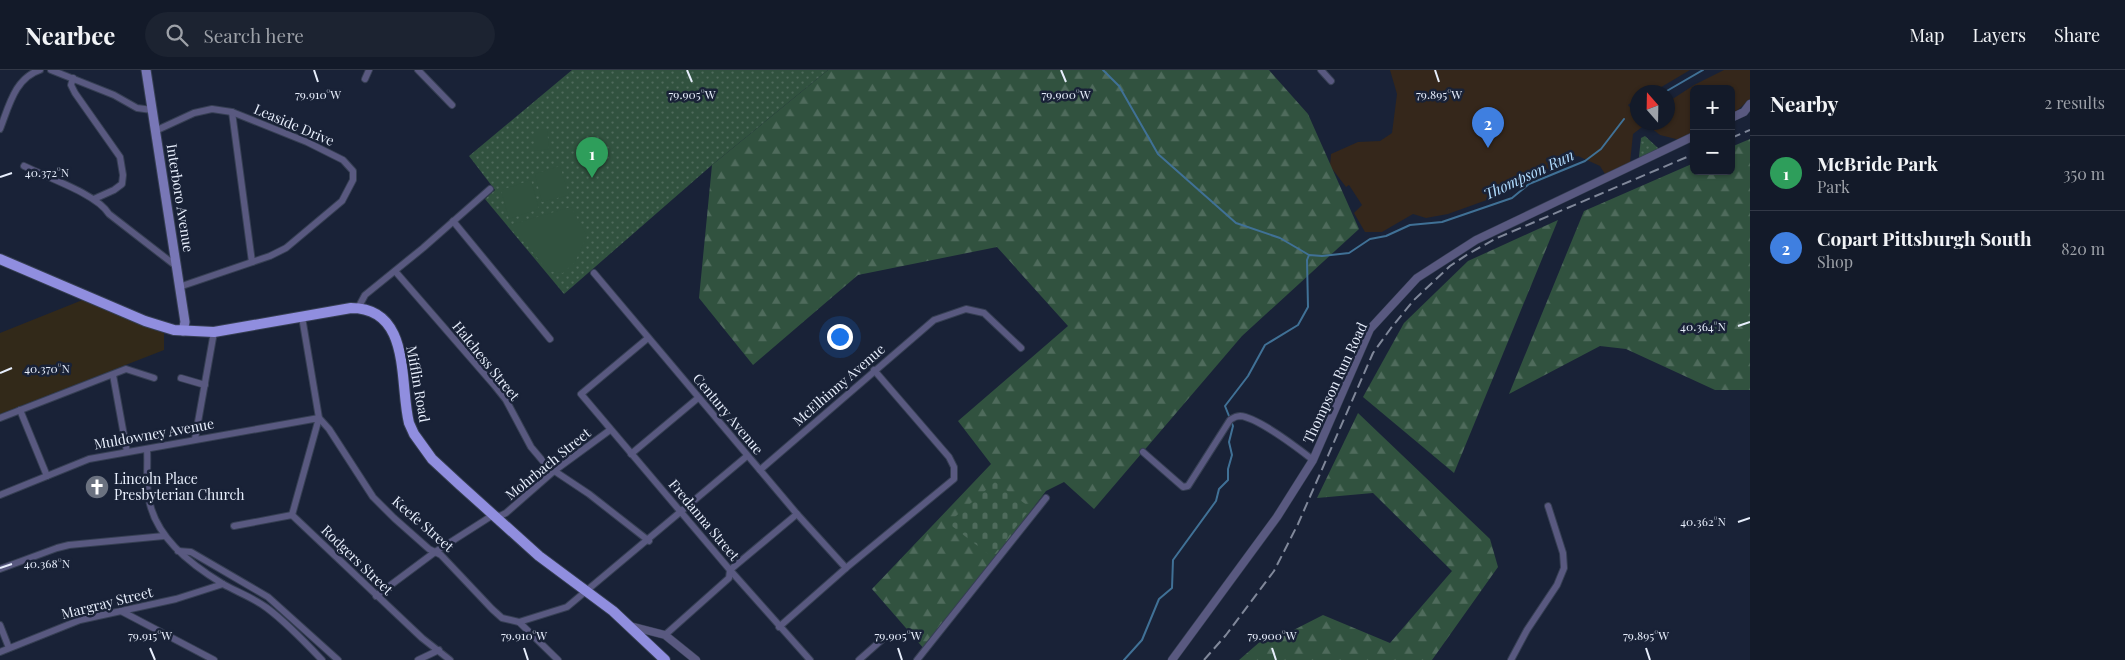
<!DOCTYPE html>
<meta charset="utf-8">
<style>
:root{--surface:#131a29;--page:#1c2331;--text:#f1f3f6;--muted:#9da1a8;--line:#323846;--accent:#12d5b4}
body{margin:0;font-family:"Playfair Display",serif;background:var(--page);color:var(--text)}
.controls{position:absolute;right:15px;top:15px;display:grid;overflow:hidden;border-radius:8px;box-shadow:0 1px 4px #0004}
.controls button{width:45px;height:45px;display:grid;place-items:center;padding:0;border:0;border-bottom:1px solid var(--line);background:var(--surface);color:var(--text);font:25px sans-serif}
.compass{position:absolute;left:1630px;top:15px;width:45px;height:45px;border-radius:50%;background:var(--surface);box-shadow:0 1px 4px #0004;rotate:340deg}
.you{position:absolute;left:839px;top:266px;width:18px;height:18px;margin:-12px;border:4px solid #fff;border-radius:50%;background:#1a73e8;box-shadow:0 0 0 8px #1a73e833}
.badge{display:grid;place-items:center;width:32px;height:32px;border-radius:50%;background:var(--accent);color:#fff;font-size:16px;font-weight:700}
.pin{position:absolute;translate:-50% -41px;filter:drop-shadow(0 1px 2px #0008)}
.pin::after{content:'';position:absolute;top:26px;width:18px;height:15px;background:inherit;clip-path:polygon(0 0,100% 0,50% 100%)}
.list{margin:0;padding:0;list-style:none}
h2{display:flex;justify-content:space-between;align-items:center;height:65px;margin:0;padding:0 20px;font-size:21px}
h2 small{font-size:16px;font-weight:400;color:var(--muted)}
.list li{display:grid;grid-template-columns:32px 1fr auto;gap:15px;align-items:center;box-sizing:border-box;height:75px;padding:0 20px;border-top:1px solid var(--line)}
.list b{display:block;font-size:19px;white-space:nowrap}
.list p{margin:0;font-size:16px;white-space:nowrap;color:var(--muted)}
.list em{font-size:16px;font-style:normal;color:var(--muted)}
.icon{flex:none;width:28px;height:28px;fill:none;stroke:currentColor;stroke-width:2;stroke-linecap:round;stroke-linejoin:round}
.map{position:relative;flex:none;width:1750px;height:590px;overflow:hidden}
header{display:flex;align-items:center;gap:30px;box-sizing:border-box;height:70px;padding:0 25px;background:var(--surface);border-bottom:1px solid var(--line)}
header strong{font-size:24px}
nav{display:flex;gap:28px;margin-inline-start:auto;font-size:18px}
.search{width:350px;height:45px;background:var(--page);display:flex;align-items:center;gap:12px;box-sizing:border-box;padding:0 18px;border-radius:28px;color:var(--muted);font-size:19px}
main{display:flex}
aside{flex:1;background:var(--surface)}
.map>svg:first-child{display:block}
.commercial{fill:#35271b}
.education{fill:#322919}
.grass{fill:url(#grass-dots)}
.forest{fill:url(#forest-firs)}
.cemetery{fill:url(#cemetery-stones)}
.garden{fill:#31523f}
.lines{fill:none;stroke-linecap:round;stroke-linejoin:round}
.stream{stroke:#407196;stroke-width:2}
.minor-casing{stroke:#363f53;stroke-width:8}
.tertiary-casing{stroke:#363f53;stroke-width:9}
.secondary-casing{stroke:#363f53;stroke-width:11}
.primary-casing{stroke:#363f53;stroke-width:12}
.minor{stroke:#595980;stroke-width:6}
.tertiary{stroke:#595980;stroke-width:8}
.secondary{stroke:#7877b6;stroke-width:9}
.primary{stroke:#908edf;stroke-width:10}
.rail{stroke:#80889a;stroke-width:2;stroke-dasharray:10 5;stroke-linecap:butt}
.ticks{fill:none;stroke:#e7eefc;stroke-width:2}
.labels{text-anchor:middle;stroke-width:5;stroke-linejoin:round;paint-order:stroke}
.street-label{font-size:14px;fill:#e7eefc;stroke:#192237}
.poi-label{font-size:14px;fill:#e7eefc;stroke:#192237;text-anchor:start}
.water-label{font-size:15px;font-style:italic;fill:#b1dcfe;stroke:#192237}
.ticks-label{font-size:12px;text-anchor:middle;fill:#e7eefc;stroke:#192237;stroke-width:5;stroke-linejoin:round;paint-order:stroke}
</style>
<header>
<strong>Nearbee</strong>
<div class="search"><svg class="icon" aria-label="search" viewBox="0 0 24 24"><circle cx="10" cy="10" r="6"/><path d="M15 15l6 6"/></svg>Search here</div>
<nav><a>Map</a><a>Layers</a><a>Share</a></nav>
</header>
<main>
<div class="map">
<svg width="1750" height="590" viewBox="0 0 1750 590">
<defs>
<pattern id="grass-dots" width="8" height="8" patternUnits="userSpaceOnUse" patternTransform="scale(1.25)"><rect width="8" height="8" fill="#31523f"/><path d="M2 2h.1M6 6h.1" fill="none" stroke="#4f6b5c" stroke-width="1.8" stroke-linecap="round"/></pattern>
<pattern id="forest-firs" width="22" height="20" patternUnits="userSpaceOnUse" patternTransform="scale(1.25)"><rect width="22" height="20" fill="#31523f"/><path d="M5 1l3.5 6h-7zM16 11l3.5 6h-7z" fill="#4f6b5c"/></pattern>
<pattern id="cemetery-stones" width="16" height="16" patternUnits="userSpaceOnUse" patternTransform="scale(1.25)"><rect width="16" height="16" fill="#31523f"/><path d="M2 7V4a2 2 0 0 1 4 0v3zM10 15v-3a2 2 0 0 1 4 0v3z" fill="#4f6b5c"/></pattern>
</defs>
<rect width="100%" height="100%" fill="#192237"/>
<polygon class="commercial" points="1390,0 1690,0 1653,22 1638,22 1637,32 1635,33 1633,31 1628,35 1637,46 1638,52 1668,52 1668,32 1694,15 1724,0 1750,0 1750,29 1731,46 1731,19 1694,19 1694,64 1680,70 1660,65 1646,54 1633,64 1630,93 1605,104 1600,96 1578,86 1498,126 1448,144 1426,148 1413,144 1382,162 1365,162 1354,143 1362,135 1349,115 1346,117 1330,96 1331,84 1358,72 1380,71 1392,63 1397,24"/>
<polygon class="education" points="85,229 152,259 164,263 164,280 0,344 0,263"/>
<g class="grass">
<polygon points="572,0 828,0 712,95 564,224 485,129 495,120 469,86"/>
<polygon points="1645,66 1658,78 1657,81 1642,89 1639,87 1641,68"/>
</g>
<g class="forest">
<polygon points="828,0 1269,0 1308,44 1359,159 1242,266 1094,439 1064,412 1046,421 925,580 872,519 991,394 958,351 1068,256 997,177 858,205 753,295 699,228 712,95"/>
<polygon points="1750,69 1750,320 1715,320 1626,279 1600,276 1509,324 1584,141 1694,93 1694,101 1731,101 1731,77"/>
<polygon points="1558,150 1454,403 1363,327 1404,253 1468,191"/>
<polygon points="1358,343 1490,469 1498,497 1432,590 1239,590 1262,570 1274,570 1323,545 1390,573 1452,501 1373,423 1317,428"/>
</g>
<polygon class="cemetery" points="995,412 1031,438 992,487 948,453"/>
<g class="garden">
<polygon points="547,59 549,79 534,81 534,60"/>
<polygon points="560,96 569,125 542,132 535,104"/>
<polygon points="531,110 539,139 509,149 501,120"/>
<polygon points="571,137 587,166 575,192 563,203 548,201 510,155"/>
</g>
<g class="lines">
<g class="stream">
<polyline points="1103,0 1119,16 1158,84 1236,153 1280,168 1309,185"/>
<polyline points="1665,22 1703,0"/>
<polyline points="1124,590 1142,570 1159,529 1172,518 1173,490 1216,431 1219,419 1228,410 1228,399 1232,385 1229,372 1233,356 1225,336 1248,306 1265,275 1298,255 1308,237 1307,190 1309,185 1322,186 1349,183 1370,169 1386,166 1410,155 1442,152 1512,128 1529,114 1585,91 1601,79 1624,49"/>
</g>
<g class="minor-casing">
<g id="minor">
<polyline points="51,0 114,25 137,38 152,40"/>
<polyline points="418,0 452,35"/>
<polyline points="1321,0 1331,11"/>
<polyline points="73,8 71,15 75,23 120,87 123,105 122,114 114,120 94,129"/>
<polyline points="365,9 369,0"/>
<polyline points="232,42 252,192"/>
<path d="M0 59C9 36 15 8 40 0"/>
<polyline points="155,61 194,43 212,39 232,42 307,72 343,90 353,101 353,110 342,131 286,178 270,186 179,217"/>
<path d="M24 96C46 107 97 124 109 144L176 196"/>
<polyline points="453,151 550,269"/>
<polyline points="395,201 494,315 506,330 531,377 547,396 589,424 649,471"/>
<polyline points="594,203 797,444 846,498"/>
<polyline points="358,238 365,225 423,178 490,119"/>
<polyline points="302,247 319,348 329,359 373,427 394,448 429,479 441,485 492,539 502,548 519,552 558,590"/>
<polyline points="648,268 581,324 730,500 810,590"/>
<polyline points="113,305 127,382"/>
<polyline points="181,308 205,315"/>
<polyline points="20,340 47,406"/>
<polyline points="0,348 126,299 154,308"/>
<polyline points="195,369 214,262"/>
<path d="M147 379C148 394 146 409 148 424 153 466 190 494 223 514 237 522 254 528 267 538 287 553 305 572 322 590"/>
<path d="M1143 382 1183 417 1188 416 1230 350C1233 348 1235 346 1240 346 1257 347 1299 379 1313 390"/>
<polyline points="631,384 698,328"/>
<polyline points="760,400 934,250 966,239 984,243 1021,278"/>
<polyline points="0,425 89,389 319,348 292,445"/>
<polyline points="234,456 292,445 422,568 450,590"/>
<polyline points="178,481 191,482 268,527 338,590"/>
<polyline points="0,499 57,478 69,475 164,466"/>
<polyline points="376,526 435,482 493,445 500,446 506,443 554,401 610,360"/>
<polyline points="121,541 214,590"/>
<polyline points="519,552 567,537 747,386"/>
<polyline points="0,555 9,578"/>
<polyline points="779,557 846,498 954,409 954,397 949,387 874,300"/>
<polyline points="665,565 729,508 730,500 797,444"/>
<polyline points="0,582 80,550 176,529 223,514"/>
<polyline points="418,590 439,580"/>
<polyline points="859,590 885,567"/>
<polyline points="917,590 1046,428"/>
<polyline points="1511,590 1527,560 1557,515 1564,498 1563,483 1548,436"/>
</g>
</g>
<g class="tertiary-casing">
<g id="tertiary">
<polyline points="1731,48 1744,42 1750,34"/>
<polyline points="630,556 665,565 696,590"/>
<polyline points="1172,590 1277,447 1313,390 1370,259 1417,208 1476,170 1694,66"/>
</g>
</g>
<g class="secondary-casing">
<polyline id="secondary" points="146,0 185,252 183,261"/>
</g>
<g class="primary-casing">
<path id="primary" d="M0 189 145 251 174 260 214 262 351 238C412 238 399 313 409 353L414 364 432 389 459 414 539 486 613 541 665 590"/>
</g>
<use href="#minor" class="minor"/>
<use href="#tertiary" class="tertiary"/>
<use href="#secondary" class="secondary"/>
<use href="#primary" class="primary"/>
<g class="rail">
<polyline points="1731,68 1750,60"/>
<polyline points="1204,590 1226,565 1274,501 1298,454 1373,283 1391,258 1414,230 1450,196 1468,184 1497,168 1694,84"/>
</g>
</g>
<path class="ticks" d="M314 0 318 12M687 0 692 12M1061 0 1066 12M1435 0 1439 12M0 107 12 103M1738 256 1750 252M0 303 12 298M1738 452 1750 448M0 498 12 494M150 578 155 590M524 578 528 590M898 578 902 590M1272 578 1276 590M1646 578 1650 590"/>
<defs>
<g id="church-disc" transform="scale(1.25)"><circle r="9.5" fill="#6b7280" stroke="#192237"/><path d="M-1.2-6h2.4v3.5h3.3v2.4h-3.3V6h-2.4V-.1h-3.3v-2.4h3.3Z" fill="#fff"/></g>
</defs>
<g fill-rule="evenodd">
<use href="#church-disc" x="97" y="417"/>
</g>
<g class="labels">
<g class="street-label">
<text transform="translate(294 55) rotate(23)" y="5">Leaside Drive</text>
<text transform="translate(180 128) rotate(81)" y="5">Interboro Avenue</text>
<text transform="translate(486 291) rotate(51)" y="5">Halchess Street</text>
<text transform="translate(1335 313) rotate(-65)" y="5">Thompson Run Road</text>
<text transform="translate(418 314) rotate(80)" y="5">Mifflin Road</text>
<text transform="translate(839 315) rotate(-41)" y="5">McElhinny Avenue</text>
<text transform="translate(728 344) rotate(50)" y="5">Century Avenue</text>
<text transform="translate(154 364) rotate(-10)" y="5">Muldowney Avenue</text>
<text transform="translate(548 394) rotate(-39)" y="5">Mohrbach Street</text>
<text transform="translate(704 450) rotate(50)" y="5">Fredanna Street</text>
<text transform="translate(423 454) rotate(41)" y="5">Keefe Street</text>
<text transform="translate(357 490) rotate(44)" y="5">Rodgers Street</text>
<text transform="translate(107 533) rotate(-14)" y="5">Margray Street</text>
</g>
<g class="poi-label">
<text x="114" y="414">Lincoln Place<tspan x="114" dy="16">Presbyterian Church</tspan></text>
</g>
<g class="water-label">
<text transform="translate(1529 105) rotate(-25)" y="5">Thompson Run</text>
</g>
</g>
<g class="ticks-label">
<text x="318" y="29">79.910°W</text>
<text x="692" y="29">79.905°W</text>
<text x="1066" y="29">79.900°W</text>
<text x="1439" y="29">79.895°W</text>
<text x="47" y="107">40.372°N</text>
<text x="1703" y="261">40.364°N</text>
<text x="47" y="303">40.370°N</text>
<text x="1703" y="456">40.362°N</text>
<text x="47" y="498">40.368°N</text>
<text x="150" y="570">79.915°W</text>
<text x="524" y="570">79.910°W</text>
<text x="898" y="570">79.905°W</text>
<text x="1272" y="570">79.900°W</text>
<text x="1646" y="570">79.895°W</text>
</g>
</svg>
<div class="controls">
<button>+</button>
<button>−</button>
</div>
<svg class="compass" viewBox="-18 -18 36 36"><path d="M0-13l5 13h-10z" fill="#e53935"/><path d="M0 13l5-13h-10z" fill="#9da1a8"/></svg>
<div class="you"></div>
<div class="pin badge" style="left:592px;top:108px;background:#2e9e5b">1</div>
<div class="pin badge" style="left:1488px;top:78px;background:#3f7fe0">2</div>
</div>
<aside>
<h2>Nearby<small>2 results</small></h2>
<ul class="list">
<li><span class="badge" style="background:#2e9e5b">1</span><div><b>McBride Park</b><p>Park</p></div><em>350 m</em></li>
<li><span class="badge" style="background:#3f7fe0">2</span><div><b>Copart Pittsburgh South</b><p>Shop</p></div><em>820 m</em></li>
</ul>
</aside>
</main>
